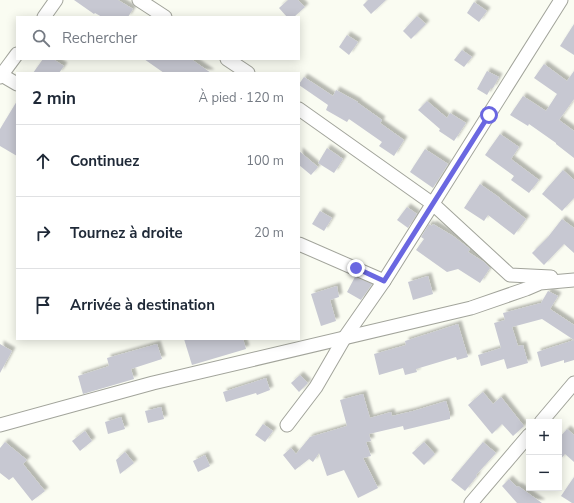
<!DOCTYPE html>
<html lang="fr">
<meta charset="utf-8">
<style>
:root{--surface:#fff;--page:#f6f6f7;--text:#1f2937;--muted:#747a83;--line:#e0e1e3}
body{margin:0;font-family:"Nunito Sans",sans-serif;background:var(--page);color:var(--text)}
.controls{position:absolute;right:12px;bottom:12px;display:grid;overflow:hidden;border-radius:0px;box-shadow:0 2px 10px #0003}
.controls button{width:36px;height:36px;display:grid;place-items:center;padding:0;border:0;border-bottom:1px solid var(--line);background:var(--surface);color:var(--text);font:20px sans-serif}
.stop{position:absolute;width:12px;height:12px;margin:-9px;border:3px solid #6a67e1;border-radius:50%;background:#fff}
.stop.end{background:#6a67e1;border-color:#fff;box-shadow:0 1px 4px #0008}
.list{margin:0;padding:0;list-style:none}
h2{display:flex;justify-content:space-between;align-items:center;height:52px;margin:0;padding:0 16px;font-size:17px}
h2 small{font-size:13px;font-weight:400;color:var(--muted)}
.list li{display:grid;grid-template-columns:26px 1fr auto;gap:12px;align-items:center;box-sizing:border-box;height:72px;padding:0 16px;border-top:1px solid var(--line)}
.list b{display:block;font-size:15px;white-space:nowrap}
.list em{font-size:13px;font-style:normal;color:var(--muted)}
.icon{flex:none;width:22px;height:22px;fill:none;stroke:currentColor;stroke-width:2;stroke-linecap:round;stroke-linejoin:round}
.map{position:relative;flex:none;width:574px;height:503px;overflow:hidden}
.search{position:absolute;background:var(--surface);box-shadow:0 2px 10px #0003;left:16px;top:16px;width:284px;height:44px;display:flex;align-items:center;gap:10px;box-sizing:border-box;padding:0 14px;border-radius:0px;color:var(--muted);font-size:15px}
.panel{position:absolute;background:var(--surface);box-shadow:0 2px 10px #0003;left:16px;top:72px;width:284px;height:268px;border-radius:0px}
.map>svg:first-child{display:block}
.building{fill:#c7c8d2;filter:url(#shadow)}
.lines{fill:none;stroke-linecap:round;stroke-linejoin:round}
.street-casing{stroke:#a2a49b;stroke-width:15}
.street{stroke:#fff;stroke-width:13}
.route{stroke:#6a67e1;stroke-width:5}
</style>
<div class="map">
<svg width="574" height="503" viewBox="0 0 574 503">
<defs>
<filter id="shadow"><feDropShadow dx="3.5" dy="-3.5" stdDeviation="1" flood-color="#0004"/></filter>
</defs>
<rect width="100%" height="100%" fill="#fafcf2"/>
<g class="building">
<polygon points="74,0 118,0 133,9 128,17 102,17 95,13 94,14"/>
<polygon points="288,0 298,0 305,7 294,17 287,17 279,8"/>
<polygon points="368,0 386,0 371,14 363,5"/>
<polygon points="474,2 487,11 479,22 467,13"/>
<polygon points="417,16 426,24 411,39 403,31"/>
<polygon points="574,24 574,55 560,46"/>
<polygon points="347,35 358,42 349,55 339,47"/>
<polygon points="462,50 472,57 464,67 454,60"/>
<polygon points="43,59 53,59 64,66 59,73 33,73"/>
<polygon points="144,59 191,59 211,73 164,73"/>
<polygon points="544,64 567,81 574,71 574,99 559,120 574,131 574,158 556,144 556,143 529,124 528,126 510,115 523,96 546,111 557,94 534,78"/>
<polygon points="487,71 499,77 493,88 491,88 487,95 477,89"/>
<polygon points="304,77 333,96 336,90 358,102 358,103 382,120 380,123 404,140 394,156 379,146 382,142 349,119 347,122 326,110 328,105 299,85 299,84"/>
<polygon points="17,101 17,156 0,146 0,129"/>
<polygon points="427,101 447,118 450,113 466,123 454,141 439,131 440,129 418,110"/>
<polygon points="500,134 519,147 511,159 539,180 529,193 511,180 514,176 485,155"/>
<polygon points="327,148 343,159 334,173 318,163"/>
<polygon points="425,149 448,164 433,188 410,172"/>
<polygon points="299,151 318,167 311,175 299,165"/>
<polygon points="563,170 574,180 574,198 562,211 542,194"/>
<polygon points="480,184 500,198 499,198 526,219 514,235 488,215 484,221 464,208"/>
<polygon points="407,207 417,214 408,228 397,220"/>
<polygon points="320,211 332,218 324,231 312,224"/>
<polygon points="562,219 574,228 574,253 564,244 544,265 532,253 548,237"/>
<polygon points="429,224 432,226 433,224 453,236 470,249 468,252 484,262 490,268 480,283 458,269 447,272 416,250 424,239 421,237"/>
<polygon points="428,276 433,294 413,300 408,282"/>
<polygon points="355,277 372,284 361,300 347,292"/>
<polygon points="337,286 339,297 330,300 336,321 321,326 311,294"/>
<polygon points="548,291 558,296 550,309 574,325 574,360 564,363 564,360 541,367 537,352 574,340 542,319 512,327 518,346 523,345 528,363 507,369 504,359 481,366 478,355 501,348 494,323 505,320 503,313 541,303"/>
<polygon points="458,324 468,357 457,360 456,357 416,369 417,372 405,375 403,368 379,375 374,354 406,345 405,341"/>
<polygon points="184,339 243,339 246,349 192,365"/>
<polygon points="0,344 12,351 0,373"/>
<polygon points="157,344 162,359 131,369 134,379 83,394 78,376 109,366 107,358"/>
<polygon points="300,375 308,383 299,392 291,383"/>
<polygon points="266,378 270,390 257,395 256,393 226,402 223,392"/>
<polygon points="483,392 493,404 501,397 524,426 513,436 502,424 492,434 468,405"/>
<polygon points="363,394 370,418 391,412 392,416 413,411 446,401 450,414 450,419 404,430 403,426 369,434 371,441 366,442 371,456 363,458 378,488 358,498 344,470 327,476 319,453 313,462 309,459 295,470 283,455 291,448 296,454 310,437 347,426 340,400"/>
<polygon points="161,407 164,419 148,423 145,411"/>
<polygon points="121,417 125,429 108,434 105,422"/>
<polygon points="263,424 273,431 265,442 255,435"/>
<polygon points="567,429 574,435 574,462 565,454 559,461 559,438"/>
<polygon points="85,431 92,441 80,451 72,441"/>
<polygon points="5,442 27,460 23,464 45,491 32,501 13,477 9,480 0,473 0,448"/>
<polygon points="424,442 435,454 424,465 412,453"/>
<polygon points="483,442 496,453 476,475 477,476 465,491 451,480"/>
<polygon points="125,452 134,463 120,474 116,460"/>
<polygon points="205,455 210,466 198,472 193,461"/>
<polygon points="574,477 574,503 572,503 561,496"/>
<polygon points="509,479 517,487 518,486 542,503 517,503 502,486"/>
</g>
<g class="lines">
<g class="street-casing">
<g id="street">
<polyline points="139,0 165,17"/>
<polyline points="44,17 56,0"/>
<polyline points="227,59 248,73"/>
<polyline points="0,74 17,84"/>
<polyline points="0,77 17,54"/>
<polyline points="299,109 433,204 510,275 551,277"/>
<polyline points="299,244 384,281"/>
<polyline points="541,422 574,383"/>
<polyline points="0,425 153,383 471,308 526,289 540,283 574,280"/>
<polyline points="287,425 316,387 345,337 384,281 561,0"/>
<polyline points="471,503 529,435"/>
</g>
</g>
<use href="#street" class="street"/>
</g>
<g class="lines">
<polyline class="route" points="356,268 384,281 489,115"/>
</g>
</svg>
<div class="controls">
<button>+</button>
<button>−</button>
</div>
<div class="stop" style="left:489px;top:115px"></div>
<div class="stop end" style="left:356px;top:268px"></div>
<div class="search"><svg class="icon" aria-label="search" viewBox="0 0 24 24"><circle cx="10" cy="10" r="6"/><path d="M15 15l6 6"/></svg>Rechercher</div>
<section class="panel">
<h2>2 min<small>À pied · 120 m</small></h2>
<ul class="list">
<li><svg class="icon" aria-label="ahead" viewBox="0 0 24 24"><path d="M12 20V5M6 11l6-6 6 6"/></svg><div><b>Continuez</b></div><em>100 m</em></li>
<li><svg class="icon" aria-label="right" viewBox="0 0 24 24"><path d="M7 20v-9h11M14 6l5 5-5 5"/></svg><div><b>Tournez à droite</b></div><em>20 m</em></li>
<li><svg class="icon" aria-label="arrive" viewBox="0 0 24 24"><path d="M6 21V4h12l-3 4 3 4H6"/></svg><div><b>Arrivée à destination</b></div></li>
</ul>
</section>
</div>
